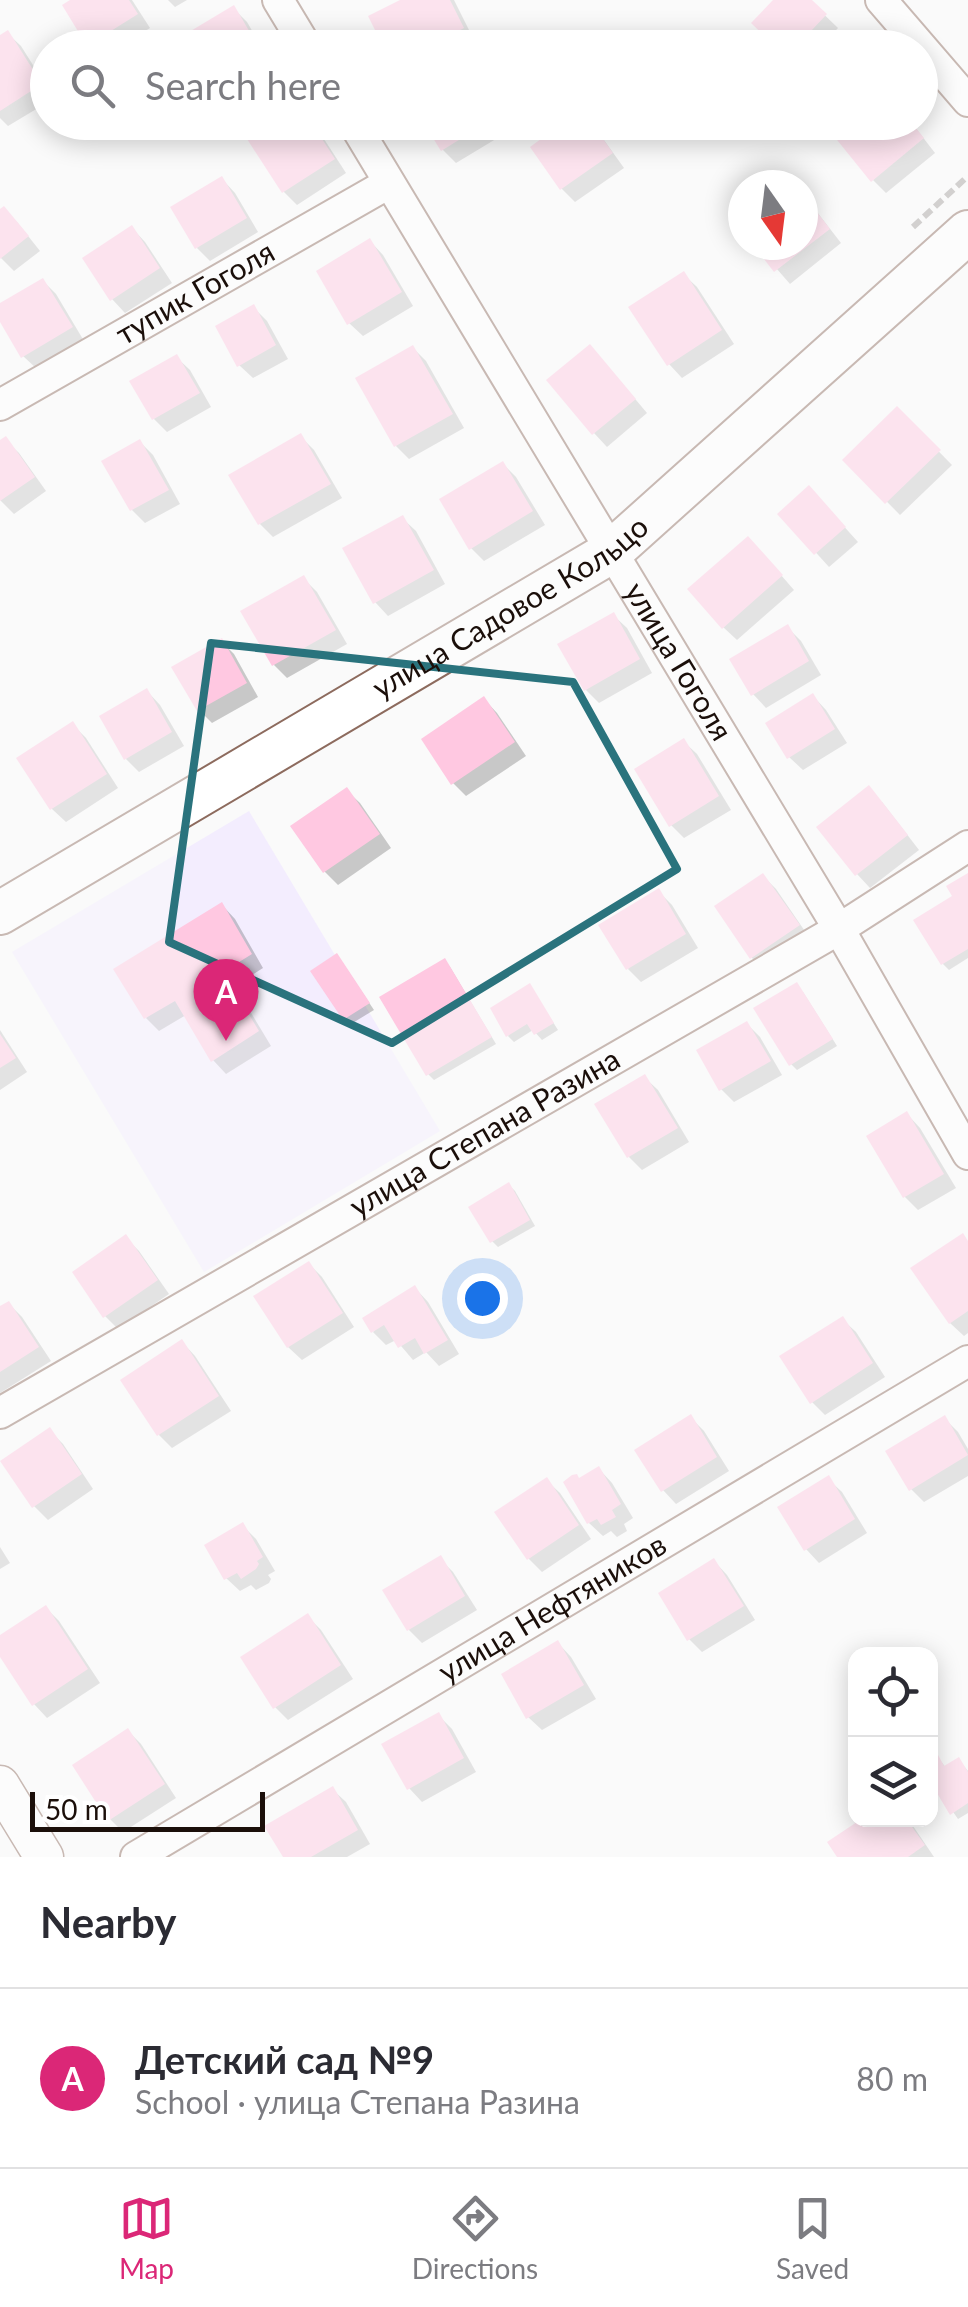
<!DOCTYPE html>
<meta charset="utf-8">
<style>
:root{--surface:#fff;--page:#f7f7f7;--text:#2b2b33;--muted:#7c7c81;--line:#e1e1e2;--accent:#db2777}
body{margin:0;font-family:Lato,sans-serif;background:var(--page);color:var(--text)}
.controls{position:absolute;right:30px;bottom:30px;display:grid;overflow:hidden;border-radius:20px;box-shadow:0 5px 25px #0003}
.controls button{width:90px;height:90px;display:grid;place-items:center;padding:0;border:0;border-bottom:2px solid var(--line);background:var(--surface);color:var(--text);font:50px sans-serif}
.compass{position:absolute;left:728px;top:170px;width:90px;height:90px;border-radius:50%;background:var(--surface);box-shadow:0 5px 25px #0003;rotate:166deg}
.scale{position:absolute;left:30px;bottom:25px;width:235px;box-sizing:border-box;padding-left:10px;border:5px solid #1b0f0a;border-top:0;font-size:28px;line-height:35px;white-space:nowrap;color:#1b0f0a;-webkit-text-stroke:8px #fff;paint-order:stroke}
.you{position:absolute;left:482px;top:1298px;width:35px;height:35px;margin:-25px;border:8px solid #fff;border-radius:50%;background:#1a73e8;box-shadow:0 0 0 15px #1a73e833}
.badge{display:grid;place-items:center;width:65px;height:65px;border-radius:50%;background:var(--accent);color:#fff;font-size:32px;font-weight:700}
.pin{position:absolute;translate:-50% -82px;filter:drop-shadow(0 2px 5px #0008)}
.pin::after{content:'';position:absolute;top:52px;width:35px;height:30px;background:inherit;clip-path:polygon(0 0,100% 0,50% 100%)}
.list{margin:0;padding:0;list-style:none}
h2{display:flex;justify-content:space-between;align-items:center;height:130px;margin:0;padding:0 40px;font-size:42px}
h2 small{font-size:32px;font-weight:400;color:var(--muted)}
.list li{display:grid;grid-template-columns:65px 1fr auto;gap:30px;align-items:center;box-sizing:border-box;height:180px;padding:0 40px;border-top:2px solid var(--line)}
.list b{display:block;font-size:38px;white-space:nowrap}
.list p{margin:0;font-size:32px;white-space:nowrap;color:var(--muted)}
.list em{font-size:32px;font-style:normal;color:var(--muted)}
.icon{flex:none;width:55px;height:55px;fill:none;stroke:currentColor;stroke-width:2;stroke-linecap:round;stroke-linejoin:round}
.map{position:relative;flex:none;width:968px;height:1857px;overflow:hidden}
.search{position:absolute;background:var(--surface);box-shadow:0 5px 25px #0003;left:30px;right:30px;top:30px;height:110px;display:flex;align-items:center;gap:25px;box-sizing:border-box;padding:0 35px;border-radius:55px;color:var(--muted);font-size:38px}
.sheet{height:310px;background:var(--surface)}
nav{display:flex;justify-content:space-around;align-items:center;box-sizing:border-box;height:140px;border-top:2px solid var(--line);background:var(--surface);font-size:28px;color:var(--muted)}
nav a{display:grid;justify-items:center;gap:5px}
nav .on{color:var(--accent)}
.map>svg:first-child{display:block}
.education{fill:#f3edfe}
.shadow{fill:#0003}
.building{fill:#ffc8e1}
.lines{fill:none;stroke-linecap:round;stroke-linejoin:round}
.minor-casing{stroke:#8d6b5e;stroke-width:34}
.tertiary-casing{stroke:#8d6b5e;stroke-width:41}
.secondary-casing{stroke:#8d6b5e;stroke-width:46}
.path{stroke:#a29e9c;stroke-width:6;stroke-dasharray:10 5;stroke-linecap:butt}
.minor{stroke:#fff;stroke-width:30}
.tertiary{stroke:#fff;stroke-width:38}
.secondary{stroke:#fff;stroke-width:42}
.marked{fill:none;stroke:#2a737d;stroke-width:8;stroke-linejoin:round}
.labels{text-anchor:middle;stroke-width:8;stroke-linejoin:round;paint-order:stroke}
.street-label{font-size:30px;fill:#1b0f0a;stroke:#fff}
</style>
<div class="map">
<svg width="968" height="1857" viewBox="0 0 968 1857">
<rect width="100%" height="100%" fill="#fafafa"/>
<polygon class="education" points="249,811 440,1131 204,1272 12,952"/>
<g class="shadow">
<polygon points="75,0 132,0 150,28 119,48 92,48 65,6"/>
<polygon points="168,0 187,0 175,7"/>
<polygon points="405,0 454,0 475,42 464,48 387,48"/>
<polygon points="776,0 809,0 838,28 820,48 779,48"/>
<polygon points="234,9 247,22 262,48 188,48"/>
<polygon points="7,33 21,46 48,89 48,102 8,126 0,118 0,38"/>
<polygon points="277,122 313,122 346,173 297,205 284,192"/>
<polygon points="426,122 517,122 519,125 456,163 443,150"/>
<polygon points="591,122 624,168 575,202 562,189 533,148"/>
<polygon points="911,122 935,153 886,193 873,180"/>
<polygon points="222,179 235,193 258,232 210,261 197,248"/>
<polygon points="803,194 841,243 790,284 756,245 803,245"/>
<polygon points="0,212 17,222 40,251 14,271 0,257"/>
<polygon points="132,228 145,242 172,283 125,313 112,299"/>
<polygon points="370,241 383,255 413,306 363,336 349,323"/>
<polygon points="683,274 697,287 734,344 682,378 669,364"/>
<polygon points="43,281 56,294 84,341 37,369 23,356 0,317 0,306"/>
<polygon points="253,307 267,321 288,359 253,378 239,365"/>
<polygon points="413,348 426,361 464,428 409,459 396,446"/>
<polygon points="176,357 190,370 211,407 167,432 154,419"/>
<polygon points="603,361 647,413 607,447 594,433"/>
<polygon points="897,409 952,465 900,515 846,460"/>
<polygon points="301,437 314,450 342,498 273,537 260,524"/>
<polygon points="5,440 19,453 46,491 14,514 0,500 0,443"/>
<polygon points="140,442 153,455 180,504 145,523 132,510"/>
<polygon points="503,464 516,477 545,525 484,561 471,548"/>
<polygon points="822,502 858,542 829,567 781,514"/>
<polygon points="402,518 416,531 445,584 388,616 375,602"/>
<polygon points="761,552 794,590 737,640 723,627"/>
<polygon points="303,578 317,592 347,644 287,678 274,665"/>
<polygon points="613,615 627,628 652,673 599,703 586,690"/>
<polygon points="787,627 801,641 821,675 766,708 753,694"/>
<polygon points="221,641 234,654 258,697 212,723 199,710"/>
<polygon points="147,691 160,705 184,746 139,772 126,759"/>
<polygon points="813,696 826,710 847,743 803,770 789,757"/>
<polygon points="484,699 497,713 526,756 466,796 453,783"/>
<polygon points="73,725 86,738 118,788 66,822 52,809 20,758"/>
<polygon points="683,741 697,754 731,810 684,838 671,825"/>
<polygon points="346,790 360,803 391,848 338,885 325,872 293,827"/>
<polygon points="882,802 919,850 870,888 857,874"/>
<polygon points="763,876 776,889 811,940 765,971 752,958 717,907"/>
<polygon points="968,876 968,958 949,970 943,964 955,896"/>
<polygon points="658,891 672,905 698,948 641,982 628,969"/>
<polygon points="222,905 235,919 263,968 235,986 271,1046 226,1074 213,1060 186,1015 159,1031 146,1018"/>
<polygon points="444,961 450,967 496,1044 434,1080 428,1074"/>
<polygon points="342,962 374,1010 351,1024 345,1018"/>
<polygon points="530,986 558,1030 542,1040 533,1030 514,1042 508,1036"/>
<polygon points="803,992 837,1046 797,1070 791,1064"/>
<polygon points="747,1024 760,1037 782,1075 734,1102 721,1089"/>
<polygon points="0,1030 27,1072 0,1090"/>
<polygon points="644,1077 658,1090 689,1142 642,1170 629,1157"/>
<polygon points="907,1114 920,1128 956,1188 918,1210 905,1197"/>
<polygon points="509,1185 515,1191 535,1226 498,1247 492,1241"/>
<polygon points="126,1238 139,1251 169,1294 118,1329 105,1316"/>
<polygon points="968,1242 968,1333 964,1336 950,1323"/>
<polygon points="309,1264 322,1277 354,1327 302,1360 288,1347"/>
<polygon points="415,1288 428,1302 459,1354 439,1366 426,1352 413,1360 396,1340 386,1345 373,1332"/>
<polygon points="9,1304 22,1317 51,1361 0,1393 0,1309"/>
<polygon points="842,1319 856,1332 885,1377 825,1415 812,1402"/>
<polygon points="182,1342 195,1356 231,1411 172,1448 159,1435"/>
<polygon points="691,1418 704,1431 729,1471 676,1504 663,1490"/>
<polygon points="944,1418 958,1432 968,1449 968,1476 924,1502 911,1489"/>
<polygon points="49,1430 63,1444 93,1489 48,1520 34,1506"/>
<polygon points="599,1469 612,1483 633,1518 624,1524 627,1531 617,1537 611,1531 603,1536 589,1523 580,1480"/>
<polygon points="828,1479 842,1492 867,1533 819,1563 806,1549"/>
<polygon points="546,1480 560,1493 591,1539 542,1572 529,1559 498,1513"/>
<polygon points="243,1526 256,1539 275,1571 268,1575 271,1579 269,1583 256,1590 251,1585 240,1591 226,1578"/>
<polygon points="0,1547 10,1563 0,1569"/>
<polygon points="440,1559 453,1572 477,1610 422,1643 409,1630 386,1591"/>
<polygon points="714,1561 727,1575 755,1620 702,1652 689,1639"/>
<polygon points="46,1608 59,1621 100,1683 47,1718 34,1704 0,1653 0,1638"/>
<polygon points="308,1617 321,1630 353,1679 288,1720 275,1707"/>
<polygon points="558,1643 571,1657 596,1699 542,1730 528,1717"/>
<polygon points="438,1715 452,1729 476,1772 422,1802 409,1788"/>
<polygon points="128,1731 141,1744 176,1798 123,1832 110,1819"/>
<polygon points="937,1756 946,1768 959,1760 968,1771 968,1813 958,1819 940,1793 935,1796 930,1792 930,1760"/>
<polygon points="332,1789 346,1802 370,1844 347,1857 285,1857"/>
<polygon points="865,1820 909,1820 934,1857 840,1857 831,1843"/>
</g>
<g class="building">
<polygon points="70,0 129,0 138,14 87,46 62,5"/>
<polygon points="400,0 450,0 464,28 426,48 384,48 368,16"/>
<polygon points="773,0 812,0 827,14 795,48 777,48 751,23"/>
<polygon points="234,5 259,48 185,48 179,38"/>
<polygon points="8,30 42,84 0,111 0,35"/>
<polygon points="272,122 311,122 335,159 282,193 247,139"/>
<polygon points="423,122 488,122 441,151"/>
<polygon points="564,122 591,122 613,153 560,190 530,147"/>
<polygon points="838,122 911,122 924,138 871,182 829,130"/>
<polygon points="222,176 247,218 195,249 170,207"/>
<polygon points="803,194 830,229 774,272 753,245 803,245"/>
<polygon points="4,206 29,236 0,259 0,209"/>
<polygon points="132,225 160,268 110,301 82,258"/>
<polygon points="370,238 402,292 347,325 316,271"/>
<polygon points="684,271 722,330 667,366 628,307"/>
<polygon points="43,278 73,327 21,358 0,322 0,303"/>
<polygon points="254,304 276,345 237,367 215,326"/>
<polygon points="590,344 636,399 592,435 546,380"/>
<polygon points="413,345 453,414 394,447 355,378"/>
<polygon points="177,354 200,393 152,420 129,381"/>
<polygon points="897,406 941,450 885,504 842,460"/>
<polygon points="301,433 331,484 258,525 228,475"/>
<polygon points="6,436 35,477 0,501 0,440"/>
<polygon points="140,439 169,490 130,511 101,461"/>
<polygon points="503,461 533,511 469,550 439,499"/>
<polygon points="809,485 846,527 814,555 777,514"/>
<polygon points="403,515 434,570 373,604 342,548"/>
<polygon points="748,536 783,575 722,629 687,589"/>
<polygon points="304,575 336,630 272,666 240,611"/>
<polygon points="614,612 640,659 584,691 557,644"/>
<polygon points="788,624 809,661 751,696 729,659"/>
<polygon points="222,638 247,683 197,711 171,667"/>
<polygon points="147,688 172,732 124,760 99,716"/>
<polygon points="813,693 835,729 787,759 765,723"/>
<polygon points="484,696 515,742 451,785 421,739"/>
<polygon points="73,721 107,774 50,810 16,758"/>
<polygon points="684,738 719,796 669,827 634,769"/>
<polygon points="869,785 908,835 855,876 816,827"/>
<polygon points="347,787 380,834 323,873 290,826"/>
<polygon points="763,873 800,925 750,959 714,906"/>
<polygon points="968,873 968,949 941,965 913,920 952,896 946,886"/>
<polygon points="659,888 686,934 626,970 598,925"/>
<polygon points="222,902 252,954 223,972 259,1031 211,1062 175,1001 144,1019 113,969"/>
<polygon points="337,953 370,1003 343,1020 310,971"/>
<polygon points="445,958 492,1037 426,1076 379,997"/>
<polygon points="797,982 833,1039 789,1066 753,1008"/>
<polygon points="530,983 554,1023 534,1035 527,1024 506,1037 490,1008"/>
<polygon points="747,1021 771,1061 719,1091 696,1050"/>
<polygon points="0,1034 16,1058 0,1068"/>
<polygon points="645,1074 678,1128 627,1158 594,1104"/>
<polygon points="907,1111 944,1174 903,1198 866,1136"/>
<polygon points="509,1182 530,1220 490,1243 468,1207"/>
<polygon points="963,1233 968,1241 968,1311 949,1324 910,1268"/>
<polygon points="126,1234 158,1280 103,1318 72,1272"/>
<polygon points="309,1261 343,1313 287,1348 253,1296"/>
<polygon points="415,1285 448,1340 424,1354 415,1338 398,1348 384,1325 371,1333 362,1318"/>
<polygon points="9,1301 39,1347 0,1372 0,1306"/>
<polygon points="843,1316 873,1363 810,1404 779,1356"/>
<polygon points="182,1339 219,1396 157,1436 120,1380"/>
<polygon points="691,1414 717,1457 661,1492 634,1450"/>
<polygon points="945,1415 968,1455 909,1491 885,1451"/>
<polygon points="50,1427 82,1474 32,1508 0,1461"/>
<polygon points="599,1466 621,1504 612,1510 616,1517 601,1525 597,1519 587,1524 563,1482 572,1475 577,1474 579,1478"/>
<polygon points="829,1475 855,1519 804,1551 777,1507"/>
<polygon points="547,1477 579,1525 527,1560 494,1512"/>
<polygon points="243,1522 263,1557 257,1561 259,1564 256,1569 241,1579 237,1573 224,1580 204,1545"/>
<polygon points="441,1555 465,1596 407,1631 382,1590"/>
<polygon points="714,1558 744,1606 687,1641 658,1593"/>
<polygon points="46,1605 88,1669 32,1706 0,1657 0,1635"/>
<polygon points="308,1613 341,1665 273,1709 240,1657"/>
<polygon points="558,1640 584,1685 526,1719 501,1674"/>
<polygon points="439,1712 464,1758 407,1790 381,1744"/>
<polygon points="128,1728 165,1784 108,1821 72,1765"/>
<polygon points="937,1753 944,1766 959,1757 968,1772 968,1803 950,1815 934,1788 930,1790 930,1757"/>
<polygon points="333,1786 358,1830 311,1857 283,1857 264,1826"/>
<polygon points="860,1820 907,1820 925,1845 908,1857 837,1857 827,1842"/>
</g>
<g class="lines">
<g class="minor-casing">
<g id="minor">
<polyline points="278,0 307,48"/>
<polyline points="881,0 968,101"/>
<path id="s1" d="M353 122 839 929 968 1154"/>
<path id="s2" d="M0 405 389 183"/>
<path id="s3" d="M0 1413 839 929 968 846"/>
<path id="s4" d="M136 1857 968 1361"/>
</g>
</g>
<g class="tertiary-casing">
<polyline id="tertiary" points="0,1785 44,1857"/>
</g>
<g class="secondary-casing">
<g id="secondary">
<path id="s5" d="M0 913 611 552 968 232"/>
</g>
</g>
<polyline class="path" points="913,227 968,176"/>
<use href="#minor" class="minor"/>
<use href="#tertiary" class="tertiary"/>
<use href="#secondary" class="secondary"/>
</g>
<path d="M0 0H968V1857H0ZM211 643 573 682 677 869 392 1043 169 942Z" fill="#fafafa" fill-opacity=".55" fill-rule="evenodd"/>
<path class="marked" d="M211 643 573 682 677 869 392 1043 169 942Z"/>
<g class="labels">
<g class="street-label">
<text dy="10" stroke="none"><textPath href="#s2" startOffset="225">тупик Гоголя</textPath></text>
<text dy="10" stroke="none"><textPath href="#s5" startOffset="595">улица Садовое Кольцо</textPath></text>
<text dy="10" stroke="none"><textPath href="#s1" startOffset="630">улица Гоголя</textPath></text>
<text dy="10" stroke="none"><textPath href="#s3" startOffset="560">улица Степана Разина</textPath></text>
<text dy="10" stroke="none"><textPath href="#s4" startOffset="485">улица Нефтяников</textPath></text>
</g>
</g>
</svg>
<div class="controls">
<button><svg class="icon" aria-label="locate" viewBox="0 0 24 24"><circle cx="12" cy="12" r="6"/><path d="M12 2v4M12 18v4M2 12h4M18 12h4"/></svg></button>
<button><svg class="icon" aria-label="layers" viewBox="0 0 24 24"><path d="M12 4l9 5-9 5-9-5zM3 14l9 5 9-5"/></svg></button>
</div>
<svg class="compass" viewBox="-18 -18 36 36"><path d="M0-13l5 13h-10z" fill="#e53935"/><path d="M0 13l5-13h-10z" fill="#7c7c81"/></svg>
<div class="scale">50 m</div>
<div class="you"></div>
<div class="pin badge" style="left:226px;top:1041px">A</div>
<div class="search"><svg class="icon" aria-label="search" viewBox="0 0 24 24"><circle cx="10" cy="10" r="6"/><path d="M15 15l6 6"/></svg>Search here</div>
</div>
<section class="sheet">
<h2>Nearby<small></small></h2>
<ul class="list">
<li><span class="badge">A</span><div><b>Детский сад №9</b><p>School · улица Степана Разина</p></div><em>80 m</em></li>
</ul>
</section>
<nav>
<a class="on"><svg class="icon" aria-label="map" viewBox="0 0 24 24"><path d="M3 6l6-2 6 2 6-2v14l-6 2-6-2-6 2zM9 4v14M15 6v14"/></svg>Map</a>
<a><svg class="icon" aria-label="directions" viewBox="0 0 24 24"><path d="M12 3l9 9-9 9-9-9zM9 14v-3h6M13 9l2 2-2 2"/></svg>Directions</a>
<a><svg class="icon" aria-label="saved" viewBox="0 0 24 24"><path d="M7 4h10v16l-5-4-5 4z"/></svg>Saved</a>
</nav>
